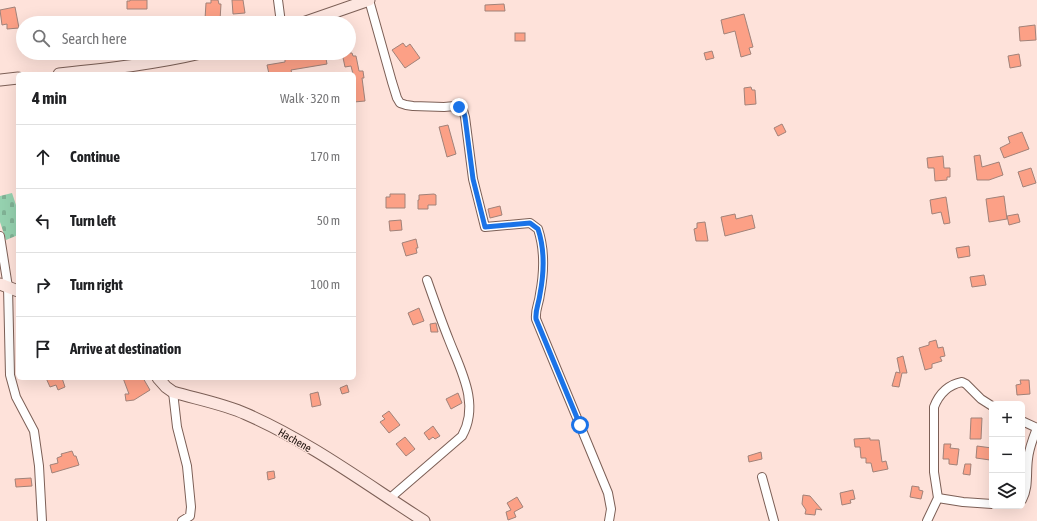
<!DOCTYPE html>
<meta charset="utf-8">
<style>
:root{--surface:#fff;--page:#f6f6f6;--text:#202124;--muted:#757577;--line:#e0e0e0}
body{margin:0;font-family:"Asap Condensed",sans-serif;background:var(--page);color:var(--text)}
.controls{position:absolute;right:12px;bottom:12px;display:grid;overflow:hidden;border-radius:6px;box-shadow:0 4px 16px #0002}
.controls button{width:36px;height:36px;display:grid;place-items:center;padding:0;border:0;border-bottom:1px solid var(--line);background:var(--surface);color:var(--text);font:20px sans-serif}
.stop{position:absolute;width:12px;height:12px;margin:-9px;border:3px solid #1a73e8;border-radius:50%;background:#fff}
.stop.end{background:#1a73e8;border-color:#fff;box-shadow:0 1px 4px #0008}
.list{margin:0;padding:0;list-style:none}
h2{display:flex;justify-content:space-between;align-items:center;height:52px;margin:0;padding:0 16px;font-size:17px}
h2 small{font-size:13px;font-weight:400;color:var(--muted)}
.list li{display:grid;grid-template-columns:26px 1fr auto;gap:12px;align-items:center;box-sizing:border-box;height:64px;padding:0 16px;border-top:1px solid var(--line)}
.list b{display:block;font-size:15px;white-space:nowrap}
.list em{font-size:13px;font-style:normal;color:var(--muted)}
.icon{flex:none;width:22px;height:22px;fill:none;stroke:currentColor;stroke-width:2;stroke-linecap:round;stroke-linejoin:round}
.map{position:relative;flex:none;width:1037px;height:521px;overflow:hidden}
.search{position:absolute;background:var(--surface);box-shadow:0 4px 16px #0002;left:16px;top:16px;width:340px;height:44px;display:flex;align-items:center;gap:10px;box-sizing:border-box;padding:0 14px;border-radius:22px;color:var(--muted);font-size:15px}
.panel{position:absolute;background:var(--surface);box-shadow:0 4px 16px #0002;left:16px;top:72px;width:340px;height:308px;border-radius:6px}
.map>svg:first-child{display:block}
.cemetery{fill:url(#cemetery-stones)}
.building{fill:#fca086;stroke:#a18279}
.lines{fill:none;stroke-linecap:round;stroke-linejoin:round}
.street-casing{stroke:#7c5f56;stroke-width:10}
.secondary-casing{stroke:#7c5f56;stroke-width:13}
.street{stroke:#fff;stroke-width:8}
.secondary{stroke:#fde6e0;stroke-width:11}
.route{stroke:#1a73e8;stroke-width:5}
.labels{text-anchor:middle;stroke-width:3;stroke-linejoin:round;paint-order:stroke}
.street-label{font-size:11px;fill:#1d120e;stroke:#fee2da}
</style>
<div class="map">
<svg width="1037" height="521" viewBox="0 0 1037 521">
<defs>
<pattern id="cemetery-stones" width="16" height="16" patternUnits="userSpaceOnUse"><rect width="16" height="16" fill="#95d1af"/><path d="M2 7V4a2 2 0 0 1 4 0v3zM10 15v-3a2 2 0 0 1 4 0v3z" fill="#80b295"/></pattern>
</defs>
<rect width="100%" height="100%" fill="#fee2da"/>
<polygon class="cemetery" points="12,193 18,211 18,235 6,240 0,222 0,196"/>
<g class="building">
<polygon points="130,0 147,0 147,9 127,9 127,1 130,1"/>
<polygon points="211,0 218,0 219,4 221,4 220,20 205,19 206,3 211,3"/>
<polygon points="232,0 243,0 245,13 233,14"/>
<polygon points="504,4 505,11 485,11 485,5"/>
<polygon points="15,7 19,28 7,29 7,24 2,25 0,10"/>
<polygon points="744,14 753,47 749,48 751,54 741,57 735,31 724,34 721,20"/>
<polygon points="1035,25 1036,40 1020,41 1019,27"/>
<rect x="515" y="33" width="10" height="8"/>
<polygon points="403,43 406,47 410,44 420,58 405,68 392,50"/>
<polygon points="712,51 714,58 706,60 704,53"/>
<polygon points="321,53 325,53 327,64 291,70 292,74 269,74 267,65 285,62 285,58 297,56 297,58"/>
<polygon points="342,53 352,53 353,56 356,56 359,71 363,71 364,78 362,78 365,101 354,102 354,74 353,74 351,66 345,67"/>
<polygon points="1019,54 1021,66 1010,68 1008,56"/>
<polygon points="751,87 752,90 755,90 756,104 745,105 744,88"/>
<polygon points="782,124 786,132 778,136 774,128"/>
<polygon points="448,125 456,154 447,157 439,127"/>
<polygon points="1022,132 1029,149 1004,158 1000,148 1010,143 1008,137"/>
<polygon points="980,155 982,167 999,162 1003,175 989,180 977,180 974,156"/>
<polygon points="943,156 944,168 950,168 950,177 947,177 947,180 935,181 934,168 928,168 927,158"/>
<polygon points="1031,168 1036,183 1023,187 1018,172"/>
<polygon points="390,194 405,194 405,208 386,208 386,197 390,197"/>
<polygon points="434,194 436,195 436,205 428,205 428,209 418,209 418,200 419,200 419,195"/>
<polygon points="1004,196 1007,219 989,222 986,199"/>
<polygon points="946,197 950,223 944,224 941,212 932,214 930,200"/>
<polygon points="500,206 502,215 490,218 488,209"/>
<polygon points="735,214 736,219 752,215 755,228 725,236 721,217"/>
<polygon points="1018,214 1020,222 1009,225 1007,216"/>
<polygon points="401,220 402,230 390,231 389,221"/>
<polygon points="705,222 708,241 696,241 694,229 697,228 697,223"/>
<polygon points="416,239 418,248 416,248 417,253 406,256 402,243"/>
<polygon points="969,246 970,256 958,258 956,248"/>
<polygon points="984,275 986,285 972,287 970,277"/>
<polygon points="419,308 424,321 413,325 408,313"/>
<polygon points="436,323 438,332 431,332 430,324"/>
<polygon points="936,340 938,348 943,347 945,356 940,357 942,361 932,364 932,368 925,370 919,348 929,345 929,342"/>
<polygon points="903,356 907,373 902,373 899,387 892,386 896,372 900,373 897,358"/>
<polygon points="46,378 62,378 65,387 58,390 56,385 50,387"/>
<polygon points="123,378 143,378 150,390 134,400 126,401 125,394 129,394"/>
<polygon points="1020,380 1029,380 1030,394 1017,395 1016,385 1021,384"/>
<polygon points="347,385 349,392 342,394 340,388"/>
<polygon points="318,392 321,405 312,407 310,394"/>
<polygon points="458,393 462,403 451,409 446,399"/>
<polygon points="389,411 400,425 389,433 380,422 385,419 382,416"/>
<polygon points="971,418 982,418 981,439 970,439"/>
<polygon points="433,426 440,436 435,439 433,437 429,440 424,433"/>
<polygon points="405,437 415,449 406,456 396,444"/>
<polygon points="870,438 870,440 879,440 882,462 886,461 888,469 873,472 871,463 866,463 866,458 861,458 860,447 855,447 854,439"/>
<polygon points="944,444 951,444 950,448 959,449 957,465 949,464 949,459 943,459"/>
<polygon points="977,446 992,448 990,460 976,458"/>
<polygon points="72,451 74,456 76,456 79,465 52,473 50,465 58,463 57,458 62,456 61,454"/>
<polygon points="761,452 762,459 749,462 748,456"/>
<polygon points="965,464 971,464 970,475 963,474"/>
<polygon points="274,471 275,478 268,480 267,472"/>
<polygon points="31,478 32,486 16,487 15,479"/>
<polygon points="912,486 919,487 919,490 923,491 921,499 910,497"/>
<polygon points="853,490 855,499 850,500 851,503 842,505 840,493"/>
<polygon points="803,495 810,496 822,510 816,509 815,515 805,514 806,510 802,504"/>
<polygon points="517,497 523,507 514,512 516,517 508,520 506,512 511,510 507,503"/>
</g>
<g class="lines">
<g class="street-casing">
<g id="street">
<polyline points="278,0 281,23"/>
<path d="M369 0 392 82 397 98 400 103 406 105 413 106 444 107 455 106 463 110 465 117 473 179 485 227 530 223 538 229C545 250 544 273 540 294 539 304 535 309 536 319L608 493 611 509 609 521"/>
<polyline points="0,236 8,287 10,375 16,397 34,431 39,466 42,521"/>
<polyline points="173,392 177,427 187,466 191,507 190,516 182,521"/>
<polyline points="1022,421 1037,428"/>
<polyline points="762,477 774,521"/>
<polyline points="938,498 963,502 992,504"/>
<path d="M389 499 462 436C480 404 461 371 449 340 441 320 434 300 427 280"/>
<path d="M1022 500C1029 487 1026 473 1028 459 1029 448 1033 438 1037 428"/>
<path d="M927 521 938 498 934 472V407C939 394 947 385 962 382L966 384 981 399 992 406"/>
</g>
</g>
<g class="secondary-casing">
<g id="secondary">
<polyline points="303,23 369,0"/>
<path d="M59 74C107 69 155 64 201 53"/>
<polyline points="0,80 18,78"/>
<polyline points="0,284 18,291"/>
<path d="M158 378 166 387 173 392C197 399 224 404 246 414 310 442 366 484 424 521"/>
</g>
</g>
<use href="#street" class="street"/>
<use href="#secondary" class="secondary"/>
</g>
<g class="lines">
<path class="route" d="M459 107 463 110 465 117 473 179 485 227 530 223 538 229C545 250 544 273 540 294 539 303 535 310 536 319L580 425"/>
</g>
<g class="labels">
<g class="street-label">
<text transform="translate(295 440) rotate(30)" y="4">Hachene</text>
</g>
</g>
</svg>
<div class="controls">
<button>+</button>
<button>−</button>
<button><svg class="icon" aria-label="layers" viewBox="0 0 24 24"><path d="M12 4l9 5-9 5-9-5zM3 14l9 5 9-5"/></svg></button>
</div>
<div class="stop" style="left:580px;top:425px"></div>
<div class="stop end" style="left:459px;top:107px"></div>
<div class="search"><svg class="icon" aria-label="search" viewBox="0 0 24 24"><circle cx="10" cy="10" r="6"/><path d="M15 15l6 6"/></svg>Search here</div>
<section class="panel">
<h2>4 min<small>Walk · 320 m</small></h2>
<ul class="list">
<li><svg class="icon" aria-label="ahead" viewBox="0 0 24 24"><path d="M12 20V5M6 11l6-6 6 6"/></svg><div><b>Continue</b></div><em>170 m</em></li>
<li><svg class="icon" aria-label="left" viewBox="0 0 24 24"><path d="M17 20v-9H6M10 6l-5 5 5 5"/></svg><div><b>Turn left</b></div><em>50 m</em></li>
<li><svg class="icon" aria-label="right" viewBox="0 0 24 24"><path d="M7 20v-9h11M14 6l5 5-5 5"/></svg><div><b>Turn right</b></div><em>100 m</em></li>
<li><svg class="icon" aria-label="arrive" viewBox="0 0 24 24"><path d="M6 21V4h12l-3 4 3 4H6"/></svg><div><b>Arrive at destination</b></div></li>
</ul>
</section>
</div>
